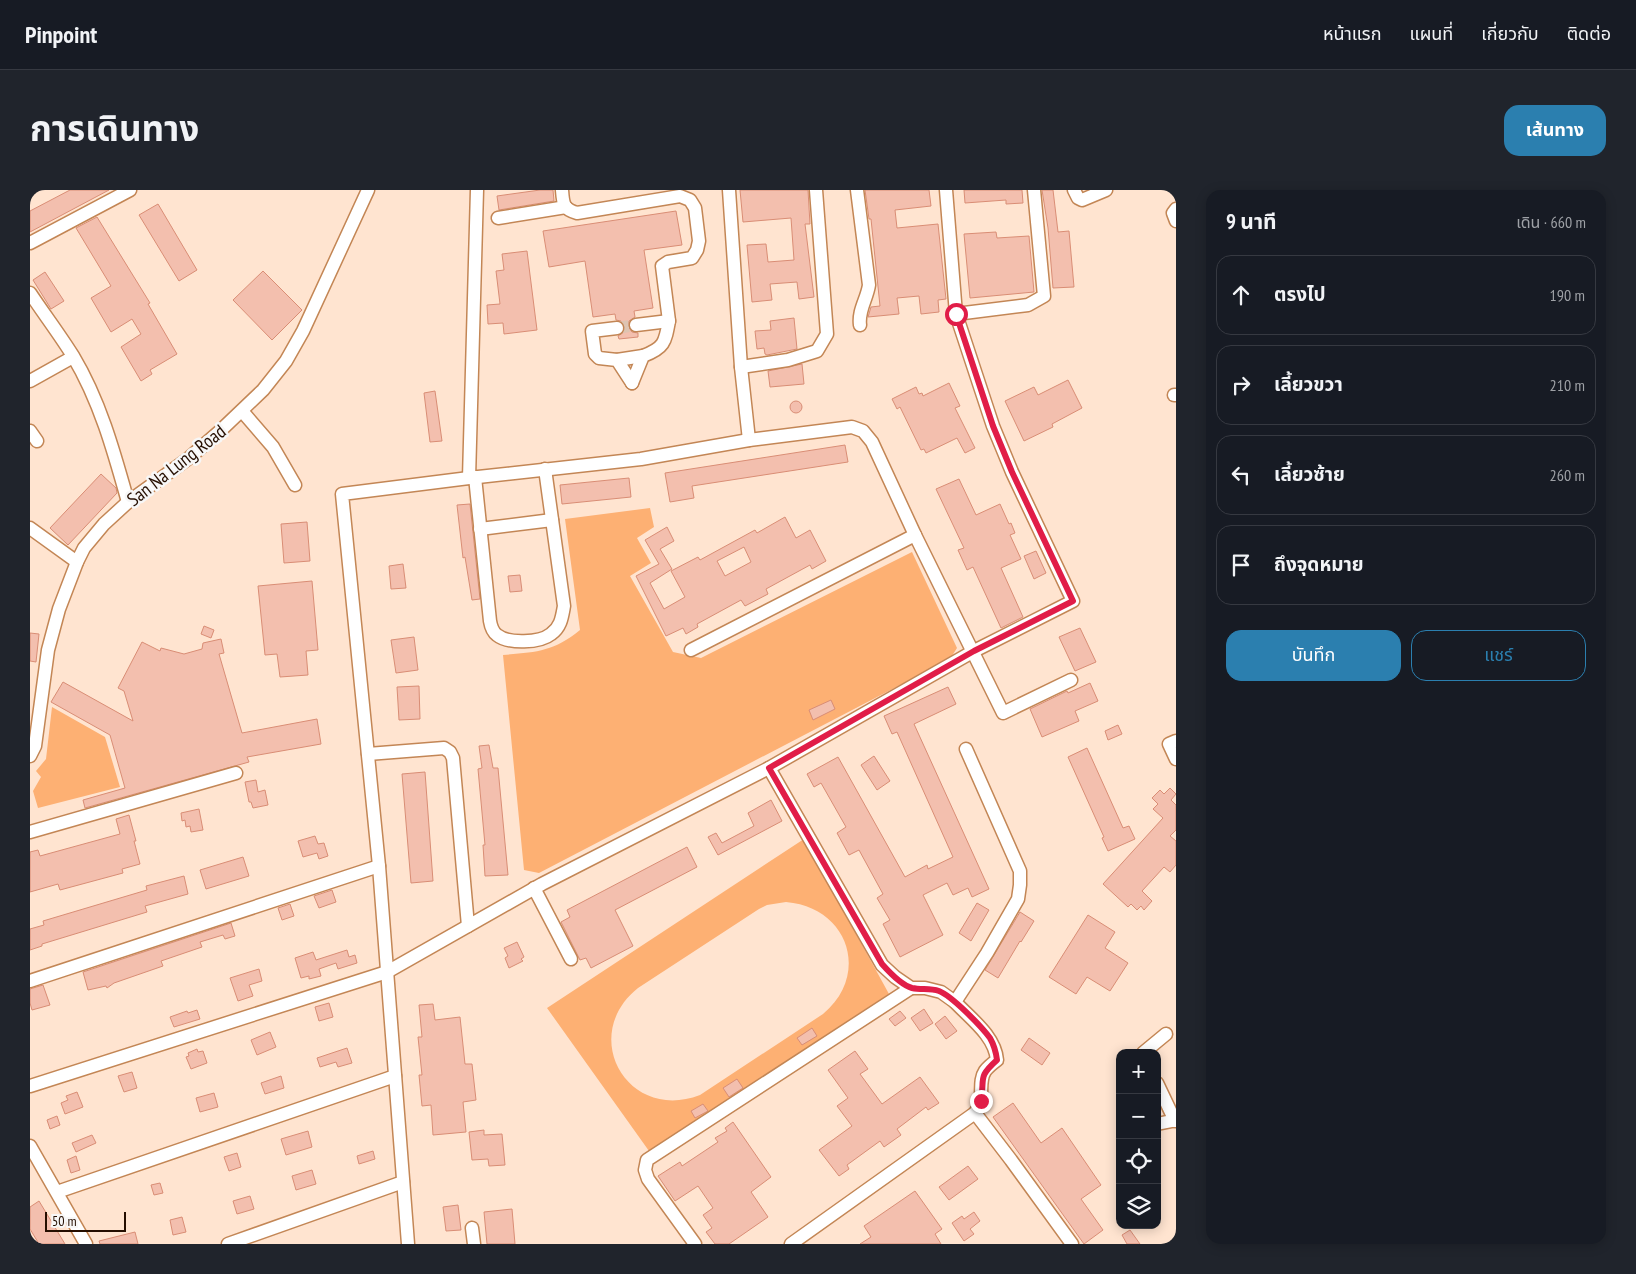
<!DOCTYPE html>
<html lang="th">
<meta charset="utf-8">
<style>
:root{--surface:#171b24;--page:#20242c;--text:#f1f3f6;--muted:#9ea1a6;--line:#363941;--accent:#2b7faf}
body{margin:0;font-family:"PT Sans Narrow","Noto Sans Thai",sans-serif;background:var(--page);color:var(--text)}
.controls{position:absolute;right:15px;bottom:15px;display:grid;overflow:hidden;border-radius:10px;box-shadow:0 2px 12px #0003}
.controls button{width:45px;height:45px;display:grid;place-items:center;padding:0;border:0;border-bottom:1px solid var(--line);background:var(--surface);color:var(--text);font:25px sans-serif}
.scale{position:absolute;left:15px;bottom:12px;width:81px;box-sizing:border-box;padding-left:5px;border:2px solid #250e00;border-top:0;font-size:14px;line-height:18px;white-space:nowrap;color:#250e00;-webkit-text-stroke:4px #f7f7f7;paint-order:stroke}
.stop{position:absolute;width:15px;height:15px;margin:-11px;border:4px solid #e11d48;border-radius:50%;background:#fff}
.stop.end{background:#e11d48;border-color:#fff;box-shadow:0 1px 5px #0008}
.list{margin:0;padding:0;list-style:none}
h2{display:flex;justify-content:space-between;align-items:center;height:65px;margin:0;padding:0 20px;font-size:21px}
h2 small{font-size:16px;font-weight:400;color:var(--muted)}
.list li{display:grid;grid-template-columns:32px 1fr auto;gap:15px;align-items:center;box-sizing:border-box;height:80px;margin:0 10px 10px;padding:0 10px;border:1px solid var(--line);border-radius:15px}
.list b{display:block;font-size:19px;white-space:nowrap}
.list em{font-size:16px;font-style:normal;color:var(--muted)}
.actions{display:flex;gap:10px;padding:15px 20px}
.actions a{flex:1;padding:11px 0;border:1px solid var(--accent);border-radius:15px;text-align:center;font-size:18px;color:var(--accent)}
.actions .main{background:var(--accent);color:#fff}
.icon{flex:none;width:28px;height:28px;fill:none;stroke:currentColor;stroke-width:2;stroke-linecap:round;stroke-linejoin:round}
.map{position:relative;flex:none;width:1146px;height:1054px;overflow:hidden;border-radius:15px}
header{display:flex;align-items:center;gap:30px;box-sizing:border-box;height:70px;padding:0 25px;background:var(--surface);border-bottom:1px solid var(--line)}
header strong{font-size:24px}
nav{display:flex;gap:28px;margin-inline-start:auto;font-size:18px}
.intro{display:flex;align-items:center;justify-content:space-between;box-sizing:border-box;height:120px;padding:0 30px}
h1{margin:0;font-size:35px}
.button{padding:12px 22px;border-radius:15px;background:var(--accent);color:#fff;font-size:18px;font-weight:700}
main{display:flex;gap:30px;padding:0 30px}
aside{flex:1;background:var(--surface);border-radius:15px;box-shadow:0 2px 12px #0003}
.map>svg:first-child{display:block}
.green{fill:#fdb073;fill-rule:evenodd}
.building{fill:#f3bfae;stroke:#d98d75;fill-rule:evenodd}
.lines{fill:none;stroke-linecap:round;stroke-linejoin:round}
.minor-tunnel{stroke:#dec4b1;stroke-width:12;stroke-dasharray:12 6;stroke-linecap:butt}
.minor-casing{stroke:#c38655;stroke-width:15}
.minor{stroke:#fff;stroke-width:12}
.route{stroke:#e11d48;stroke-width:6}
.labels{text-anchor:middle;stroke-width:5;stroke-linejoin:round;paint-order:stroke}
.street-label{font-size:19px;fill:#250e00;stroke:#f7f7f7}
</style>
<header>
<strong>Pinpoint</strong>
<nav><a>หน้าแรก</a><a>แผนที่</a><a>เกี่ยวกับ</a><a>ติดต่อ</a></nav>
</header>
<div class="intro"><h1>การเดินทาง</h1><a class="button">เส้นทาง</a></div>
<main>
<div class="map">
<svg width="1146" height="1054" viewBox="0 0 1146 1054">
<rect width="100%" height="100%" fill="#ffe4d0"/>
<g class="green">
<path d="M620 318 624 337 607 348 621 373 600 386 643 462 671 468 882 362 927 458 920 469 509 683 494 680 473 465C506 462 523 462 550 440L535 329Z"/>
<polygon points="22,517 75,547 90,597 8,618 3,601 11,587 6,581 16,569"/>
<path d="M774 649 859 804 619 961 517 818ZM756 712C818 717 841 784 793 824L670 905C598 933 548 846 608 798L729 719 737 715Z"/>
</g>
<g class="building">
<polygon points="40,0 79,0 0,42 0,21"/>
<polygon points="510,0 523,0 524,11 469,20 467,6"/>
<polygon points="710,0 778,0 780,34 775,34 784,107 769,109 767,92 740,94 742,110 722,112 717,55 736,54 738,72 764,70 761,28 713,32"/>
<polygon points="835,0 899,0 901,16 865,20 867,38 908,34 916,109 908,110 909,122 891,124 889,106 867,108 869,124 838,127 841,117 850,116 841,29 839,29"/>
<polygon points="934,0 992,0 993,13 976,14 976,10 935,13"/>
<polygon points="1012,0 1023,0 1028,42 1039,41 1044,97 1023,98 1018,38"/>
<polygon points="128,14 167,80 149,91 109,25"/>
<polygon points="646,21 652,55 614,60 623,118 604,121 605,127 599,131 598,136 602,142 608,143 608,147 589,149 588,146 594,142 595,137 591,131 586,130 585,124 563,127 555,71 519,77 513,41"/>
<polygon points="67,27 120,113 118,114 147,164 120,180 122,184 111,191 91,157 111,144 102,129 81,142 61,108 81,96 46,38"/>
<polygon points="966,42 967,48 999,46 1004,102 940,108 934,44"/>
<polygon points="497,61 507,140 474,144 473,133 458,134 457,115 470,114 466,81 474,80 472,64"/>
<polygon points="233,81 272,120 242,150 203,110"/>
<polygon points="15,82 34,111 21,119 3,90"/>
<polygon points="764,128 767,159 737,165 735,164 734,158 727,159 725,141 741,140 740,131"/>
<polygon points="772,174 774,194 740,197 738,181"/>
<polygon points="1038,190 1052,218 1022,234 1023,237 994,251 975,211 1004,197 1008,205"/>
<polygon points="919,193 930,216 925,218 945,258 935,263 927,248 896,263 894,259 891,260 870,217 867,219 862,209 886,197 889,204 892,203 893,206"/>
<polygon points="405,201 412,251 400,252 394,203"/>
<circle cx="766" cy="217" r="6"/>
<polygon points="815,255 818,272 662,296 664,308 640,312 635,283"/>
<polygon points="71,284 86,298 87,303 38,355 20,338"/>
<polygon points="599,288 601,307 532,314 530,295"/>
<polygon points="929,289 946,325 970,314 979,334 981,333 985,343 980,345 991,369 971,378 993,427 971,438 943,377 937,380 928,360 934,358 906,299"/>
<polygon points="440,314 450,409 442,410 435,367 433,368 427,315"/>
<path d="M755 327 766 348 780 340 796 371 782 379 780 375 736 399 738 404 715 416 711 410 667 434 668 437 656 444 653 438 636 446 606 386 629 374 615 350 637 337 644 351 630 359 642 379 620 393 634 419 655 407 641 381 668 367 670 370 725 340 727 343ZM714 357 721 372 695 386 687 371Z"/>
<polygon points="277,332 280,371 254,373 251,334"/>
<polygon points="1006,361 1016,383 1004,389 994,366"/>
<polygon points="373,374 376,398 361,399 359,376"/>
<polygon points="490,385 492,401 480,402 478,386"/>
<polygon points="282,391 288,460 276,461 278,485 250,487 247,464 235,465 228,396"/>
<polygon points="174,436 184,440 181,448 171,444"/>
<polygon points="1050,438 1066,472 1045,481 1029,447"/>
<polygon points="0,443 9,444 6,472 0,471"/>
<polygon points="384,447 388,480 366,483 361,450"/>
<polygon points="191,449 194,463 189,464 212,543 287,529 291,554 217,567 219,572 55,618 53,610 95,598 80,545 21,512 33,492 103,531 94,501 88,498 112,452 130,461 131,458 154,464 172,459 173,453"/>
<polygon points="1060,493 1068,511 1045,521 1049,531 1012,547 1000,519 1037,501 1038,503"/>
<polygon points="389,496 390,529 369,530 367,497"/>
<polygon points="918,497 926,514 884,534 959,699 942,707 938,698 923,705 917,693 893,705 913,745 870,767 853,734 860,730 847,708 853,704 829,660 819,665 807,643 816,637 791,593 784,597 777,584 808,567 875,687 897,675 898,679 923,667 867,542 862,544 854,526"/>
<polygon points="801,510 805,519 783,530 779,520"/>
<polygon points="1088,535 1092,544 1078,550 1075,541"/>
<polygon points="459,555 463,578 468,578 478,685 455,686 453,655 455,655 448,579 452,578 449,556"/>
<polygon points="1057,558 1093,638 1099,636 1105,649 1078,661 1072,648 1074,647 1038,567"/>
<polygon points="844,566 860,591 847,600 831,575"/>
<polygon points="395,582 403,691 381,693 372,584"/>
<polygon points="226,590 228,602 235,600 238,615 223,618 221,612 219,612 215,592"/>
<polygon points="1140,598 1146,604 1141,610 1146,615 1146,640 1140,646 1146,651 1146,675 1140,682 1134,677 1112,701 1122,711 1114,720 1111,716 1107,720 1101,714 1098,717 1073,694 1133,628 1123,619 1128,614 1122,608 1130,600 1134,604"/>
<polygon points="741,610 752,631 688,665 678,647 686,643 692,653 724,636 718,623"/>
<polygon points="169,619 173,640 161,642 160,636 156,637 155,630 152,631 151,623"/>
<polygon points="99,625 106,651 104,651 110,674 92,679 93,683 30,700 28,694 0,702 0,662 8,660 10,666 90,644 86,629"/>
<polygon points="285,646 288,654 294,653 298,666 289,669 287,663 273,667 268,651"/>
<polygon points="657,657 667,677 585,720 603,756 561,778 556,768 550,770 531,732 540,727 537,720"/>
<polygon points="213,667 219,686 176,699 170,680"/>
<polygon points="154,686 158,704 115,716 117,722 12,754 12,756 0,760 0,739 14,735 13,731 117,700 116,696"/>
<polygon points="302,700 306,712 289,718 284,706"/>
<polygon points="947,713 959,720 941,751 929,743"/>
<polygon points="260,714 264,726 252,730 248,718"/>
<polygon points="990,722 1004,731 991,752 990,751 968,788 955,780"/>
<polygon points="1058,725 1085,742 1075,758 1098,773 1080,801 1057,787 1046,804 1019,787"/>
<polygon points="201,733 205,746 195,749 193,745 170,752 172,757 131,771 133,776 84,793 77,798 76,796 58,800 53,782"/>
<polygon points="487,752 494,767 491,769 493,771 479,778 475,768 478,766 474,758"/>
<polygon points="317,760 319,767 325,765 327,773 308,779 306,773 289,779 291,786 279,789 279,786 271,788 265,768 283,762 286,770"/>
<polygon points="229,779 232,791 219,795 223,806 208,811 200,788"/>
<polygon points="13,795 20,815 2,820 0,813 0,799"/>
<polygon points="299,813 303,827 289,831 285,817"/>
<polygon points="403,814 405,830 430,827 435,874 442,874 446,910 433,912 436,942 403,945 401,915 392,916 389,885 392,885 388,847 392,847 389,815"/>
<polygon points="894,819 903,833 890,841 881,828"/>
<polygon points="167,820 170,829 144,837 140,827 157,821 158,823"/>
<polygon points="870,821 876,828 865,836 859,829"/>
<polygon points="915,826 927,841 916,849 905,834"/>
<polygon points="782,838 787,846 772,855 767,848"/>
<polygon points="240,842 246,857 227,865 221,850"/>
<polygon points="999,848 1020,863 1012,875 991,860"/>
<polygon points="317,858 322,873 308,877 306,872 290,877 287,868"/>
<polygon points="167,859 168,862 173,861 177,873 161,879 156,867 159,866 158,863"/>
<polygon points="825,861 838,879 830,884 852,914 890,887 909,913 898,920 896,917 867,939 871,945 854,957 850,951 817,975 819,979 809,986 789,960 822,936 807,916 818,908 798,880"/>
<polygon points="102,882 107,898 94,902 88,886"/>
<polygon points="251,886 254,898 235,904 231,893"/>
<polygon points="707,889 713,898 699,907 693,898"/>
<polygon points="47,902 53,917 35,924 31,913 38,910 36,906"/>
<polygon points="184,903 188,917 170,922 166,908"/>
<polygon points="983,913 1011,953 1032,938 1071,995 1051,1009 1073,1040 1054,1054 963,927"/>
<polygon points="673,914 678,921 665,928 661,921"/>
<polygon points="27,926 30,935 20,939 17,930"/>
<polygon points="703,932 741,987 721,1002 738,1027 699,1054 685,1054 676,1042 682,1038 673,1025 683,1018 668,996 645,1011 628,986 650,972 652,976 688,952 685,948 697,941 695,938"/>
<polygon points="454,940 454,945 472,944 475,975 459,976 458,969 442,970 439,942"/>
<polygon points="278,941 282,957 256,965 251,949"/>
<polygon points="62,945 66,953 46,962 42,953"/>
<polygon points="343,961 345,969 329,974 327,966"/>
<polygon points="207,963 211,977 199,981 194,967"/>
<polygon points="46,966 50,980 41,983 37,970"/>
<polygon points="938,976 948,989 919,1010 909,997"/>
<polygon points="282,980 286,994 266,1000 262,986"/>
<polygon points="130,993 133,1003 124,1005 121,995"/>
<polygon points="885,1001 912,1039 905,1044 911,1054 830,1054 841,1047 834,1036"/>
<polygon points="220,1006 224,1019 207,1024 203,1011"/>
<polygon points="9,1011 35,1054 9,1054 0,1039 0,1017"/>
<polygon points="428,1015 431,1040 416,1041 413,1017"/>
<polygon points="482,1019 485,1054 457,1054 454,1022"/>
<polygon points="944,1022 950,1031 940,1039 944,1044 934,1051 922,1033 932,1026 934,1029"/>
<polygon points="152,1027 156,1042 143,1045 140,1030"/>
<polygon points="1100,1040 1110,1054 1097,1054 1092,1045"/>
<polygon points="105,1042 108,1054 70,1054 69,1051"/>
</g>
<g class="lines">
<polyline class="minor-tunnel" points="587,138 606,135"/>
<g class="minor-casing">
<g id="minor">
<path d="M532 0C533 14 533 19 547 23L650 6 660 10 665 18 669 51 667 60 662 68 638 72 632 76 639 131 606 135"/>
<polyline points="699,0 711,177 719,250"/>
<path d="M827 0 839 95C837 109 828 120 830 135"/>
<polyline points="1044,0 1048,8 1052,10 1076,0"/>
<polyline points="1146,19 1143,23 1146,31"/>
<polyline points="468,28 536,17"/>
<polyline points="0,53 100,0"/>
<path d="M0 103C14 124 30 145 43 166 70 211 84 262 98 312"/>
<polyline points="926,124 998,115 1014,106 1004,0"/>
<polyline points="587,138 562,141 565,164 569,168 587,170 602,193"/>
<polyline points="587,170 613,166"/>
<polyline points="711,177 758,170 787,161 797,144 786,0"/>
<polyline points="0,191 43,167"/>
<path d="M602 193 613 166C634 158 635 153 639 131"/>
<polyline points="1144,205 1146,205"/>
<polyline points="212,221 243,257 265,295"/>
<polyline points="0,241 7,251"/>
<path d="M445 287 460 431C461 437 463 442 467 445 478 454 510 453 521 444 531 437 532 427 534 416L515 279"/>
<polyline points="439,288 447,0"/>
<polyline points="0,338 47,372"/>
<polyline points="450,339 522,330"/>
<polyline points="661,460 885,345"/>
<polyline points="1146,551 1139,554 1146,569"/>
<polyline points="338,564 414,558 420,562 423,568 438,736"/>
<polyline points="0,566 5,556 18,460 29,419 47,372 54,358 74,334 98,312 159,268 189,242 233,200 256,171 273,141 338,0"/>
<polyline points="739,578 852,775 865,787 881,798 895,798 911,802 925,812"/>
<polyline points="0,642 206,583"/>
<polyline points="504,698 541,769"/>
<polyline points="0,791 349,676"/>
<polyline points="1113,863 1136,844"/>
<polyline points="1127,893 1145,931"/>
<polyline points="0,896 357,782 512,694 739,578 944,461 1043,411 982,282 963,236 926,124 916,0"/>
<polyline points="945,923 981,970 1042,1054"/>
<polyline points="1127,934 1146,930"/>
<polyline points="0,956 56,1054"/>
<polyline points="27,1002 365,886"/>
<polyline points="442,1038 444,1054"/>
<polyline points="198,1054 373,992"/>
<polyline points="378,1054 349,676 312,304 439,288 611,269 719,250 822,237 833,241 842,252 885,345 973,523 1041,490"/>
<polyline points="665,1054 618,989 615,980 617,970 881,798"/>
<path d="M761 1054 945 923C956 909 947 893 955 881 958 877 963 873 967 870 965 846 941 829 925 812L957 763 988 709 990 695V681L936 559"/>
</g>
</g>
<use href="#minor" class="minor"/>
</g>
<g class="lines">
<path class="route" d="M926 124 963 236 982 282 1043 411 944 461 739 578 852 774C860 783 871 795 882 798 891 800 900 798 909 801 922 806 951 836 960 848 964 855 966 862 967 870 947 888 955 888 951 911"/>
</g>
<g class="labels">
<g class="street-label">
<text transform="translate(146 275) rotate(-38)" y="7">San Na Lung Road</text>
</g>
</g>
</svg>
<div class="controls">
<button>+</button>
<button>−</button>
<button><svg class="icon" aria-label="locate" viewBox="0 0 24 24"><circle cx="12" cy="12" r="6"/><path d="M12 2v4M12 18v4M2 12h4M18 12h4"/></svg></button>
<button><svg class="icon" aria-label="layers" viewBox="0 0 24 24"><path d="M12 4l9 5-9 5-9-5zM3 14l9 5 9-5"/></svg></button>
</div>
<div class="scale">50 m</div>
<div class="stop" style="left:926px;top:124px"></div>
<div class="stop end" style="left:951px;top:911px"></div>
</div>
<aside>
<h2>9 นาที<small>เดิน · 660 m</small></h2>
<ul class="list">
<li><svg class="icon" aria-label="ahead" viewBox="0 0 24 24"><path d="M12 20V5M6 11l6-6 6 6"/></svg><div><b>ตรงไป</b></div><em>190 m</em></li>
<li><svg class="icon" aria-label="right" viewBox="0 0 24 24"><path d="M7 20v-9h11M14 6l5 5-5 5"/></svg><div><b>เลี้ยวขวา</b></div><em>210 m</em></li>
<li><svg class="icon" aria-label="left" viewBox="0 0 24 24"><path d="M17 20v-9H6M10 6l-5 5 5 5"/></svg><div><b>เลี้ยวซ้าย</b></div><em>260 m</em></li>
<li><svg class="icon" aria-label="arrive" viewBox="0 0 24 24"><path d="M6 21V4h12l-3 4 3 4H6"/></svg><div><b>ถึงจุดหมาย</b></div></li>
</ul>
<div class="actions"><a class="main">บันทึก</a><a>แชร์</a></div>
</aside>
</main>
